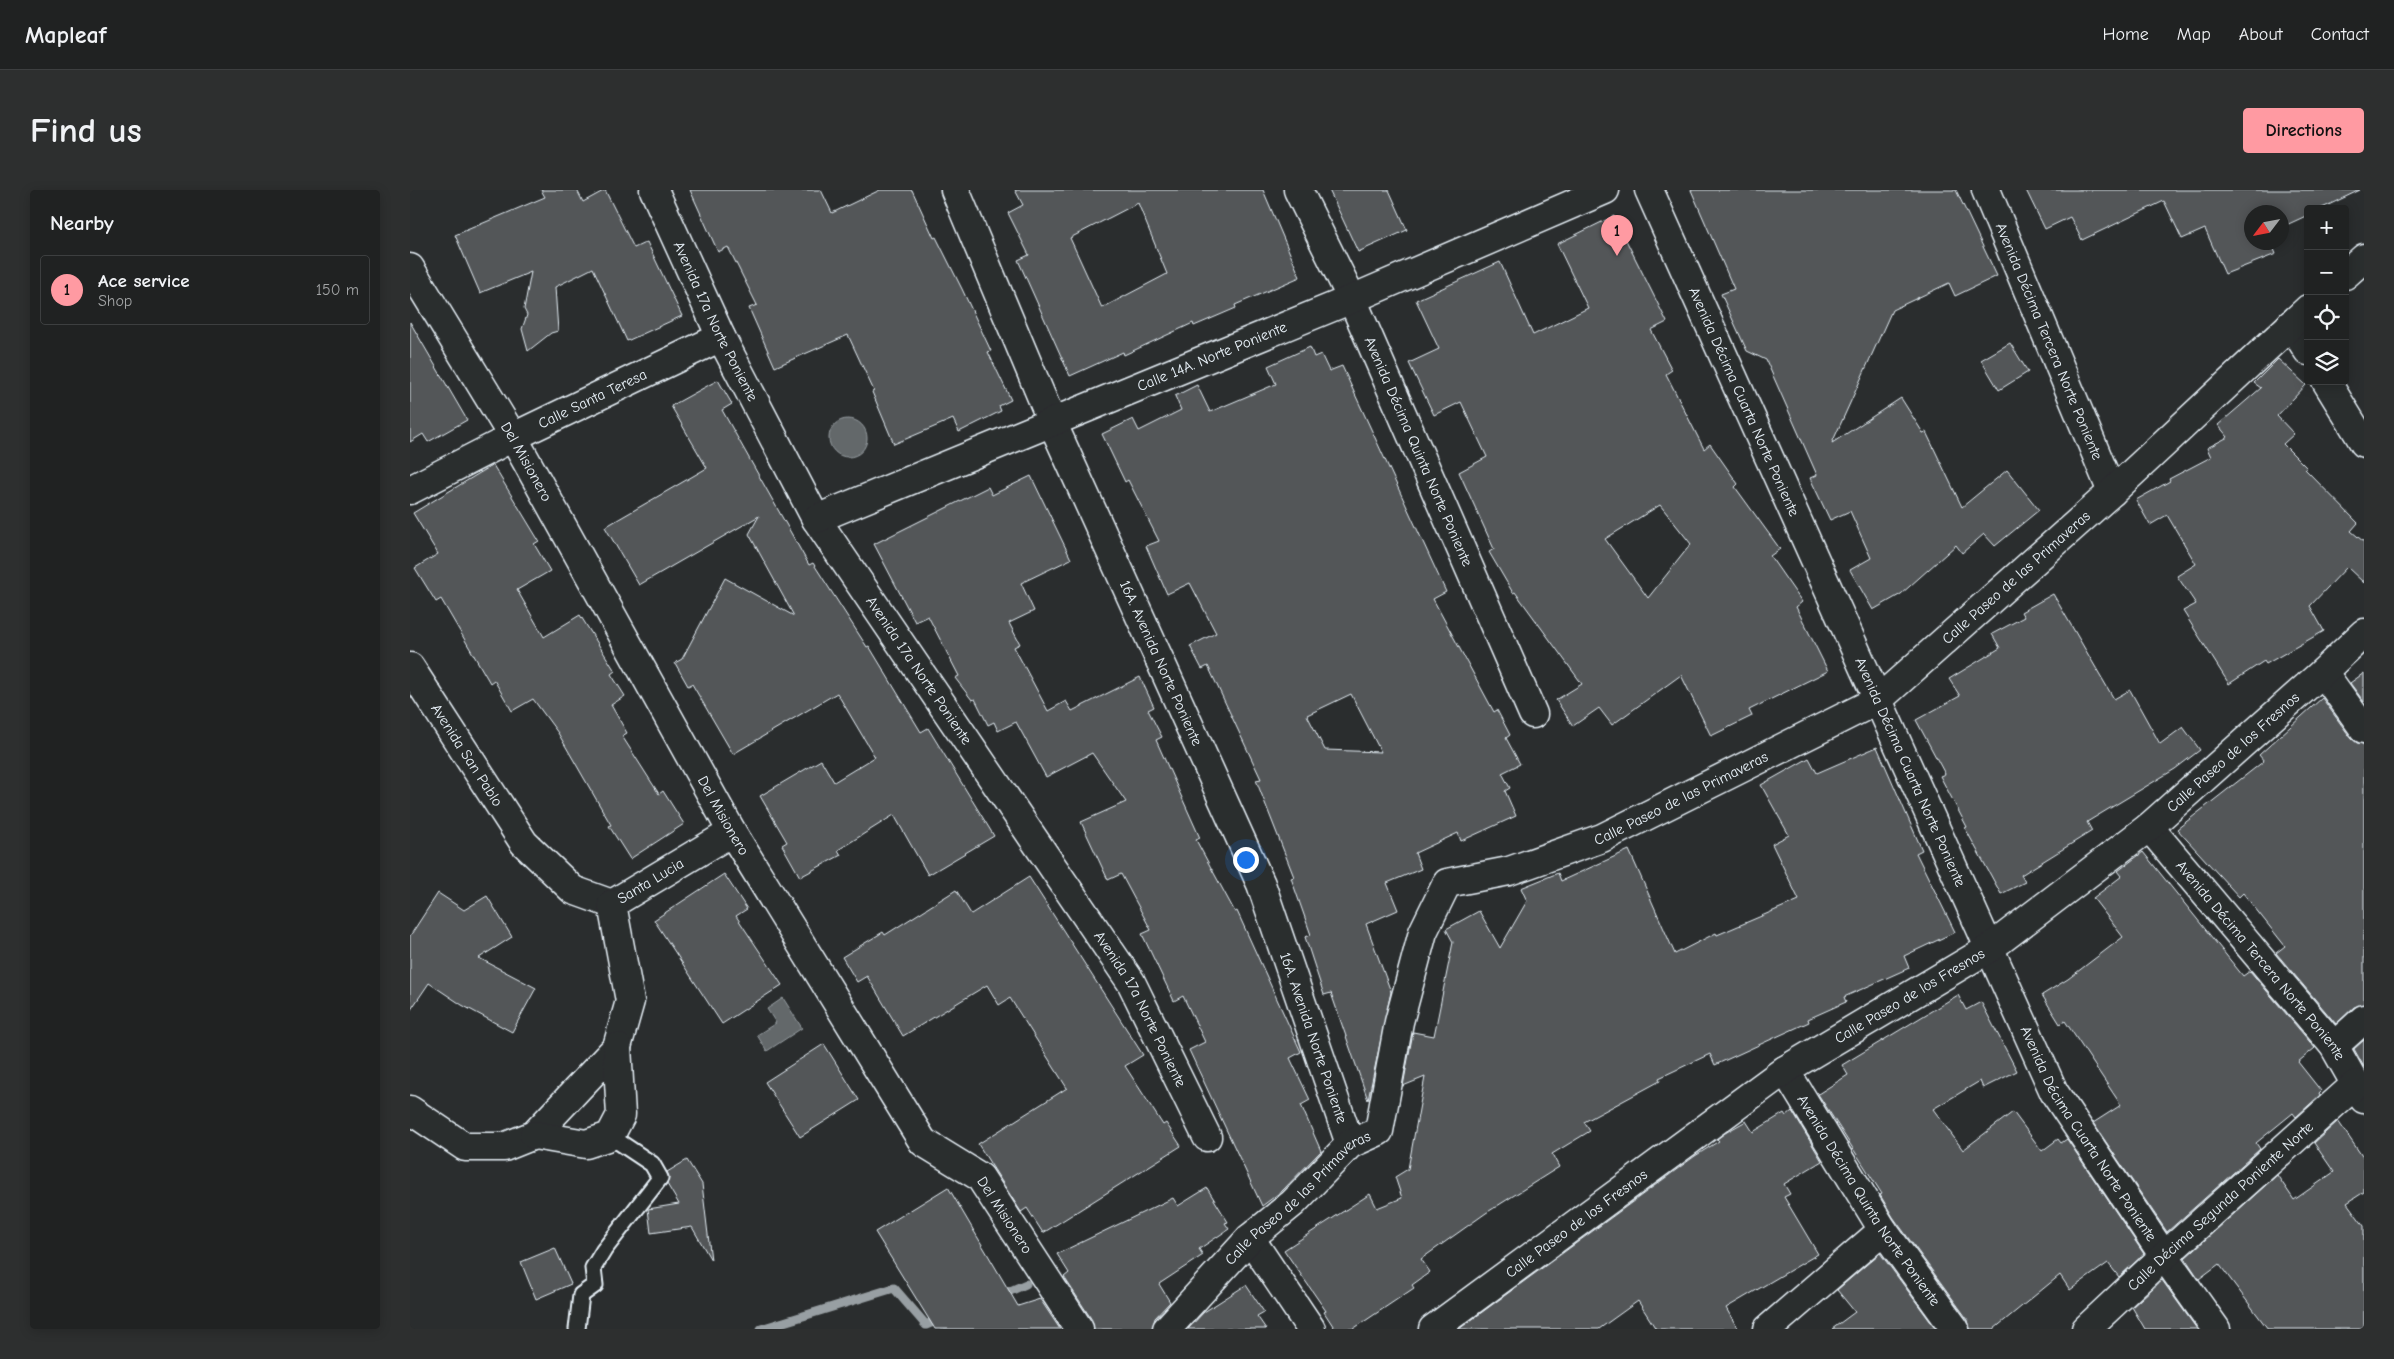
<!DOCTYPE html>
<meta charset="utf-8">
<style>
:root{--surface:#202222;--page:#2d2f2f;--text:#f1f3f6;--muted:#a2a4a5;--line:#3d3f40;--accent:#ff9aa2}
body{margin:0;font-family:"Comic Neue",sans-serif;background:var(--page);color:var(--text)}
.controls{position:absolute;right:15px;top:15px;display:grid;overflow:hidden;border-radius:5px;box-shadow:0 2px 12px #0003}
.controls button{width:45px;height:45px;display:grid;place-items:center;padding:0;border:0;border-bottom:1px solid var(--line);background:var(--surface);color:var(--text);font:25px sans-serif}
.compass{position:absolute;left:1834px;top:15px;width:45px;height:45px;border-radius:50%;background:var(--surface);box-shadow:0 2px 12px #0003;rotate:238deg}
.you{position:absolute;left:835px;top:669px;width:18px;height:18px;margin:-12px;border:4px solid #fff;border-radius:50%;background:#1a73e8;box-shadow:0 0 0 8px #1a73e833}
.badge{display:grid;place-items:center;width:32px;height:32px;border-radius:50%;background:var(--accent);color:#111;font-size:16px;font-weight:700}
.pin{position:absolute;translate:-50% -41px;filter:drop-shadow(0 1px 2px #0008)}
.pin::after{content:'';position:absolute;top:26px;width:18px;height:15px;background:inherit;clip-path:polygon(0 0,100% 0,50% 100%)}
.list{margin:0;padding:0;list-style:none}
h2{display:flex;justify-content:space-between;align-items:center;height:65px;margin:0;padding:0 20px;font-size:21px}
h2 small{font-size:16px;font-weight:400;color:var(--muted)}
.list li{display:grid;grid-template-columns:32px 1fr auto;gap:15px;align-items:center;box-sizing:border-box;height:70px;margin:0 10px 10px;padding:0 10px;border:1px solid var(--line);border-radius:5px}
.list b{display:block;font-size:19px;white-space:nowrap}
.list p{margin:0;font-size:16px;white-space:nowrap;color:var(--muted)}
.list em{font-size:16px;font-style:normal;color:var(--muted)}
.icon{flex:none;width:28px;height:28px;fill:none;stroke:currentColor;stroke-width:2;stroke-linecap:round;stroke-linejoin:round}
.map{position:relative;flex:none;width:1954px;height:1139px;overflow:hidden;border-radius:5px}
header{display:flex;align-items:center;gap:30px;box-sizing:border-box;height:70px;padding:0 25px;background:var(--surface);border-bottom:1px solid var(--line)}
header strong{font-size:24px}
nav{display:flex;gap:28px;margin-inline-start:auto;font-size:18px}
.intro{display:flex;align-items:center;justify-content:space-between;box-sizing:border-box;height:120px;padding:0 30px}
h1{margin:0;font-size:35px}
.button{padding:12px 22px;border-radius:5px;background:var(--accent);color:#111;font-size:18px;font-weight:700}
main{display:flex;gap:30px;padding:0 30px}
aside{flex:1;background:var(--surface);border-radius:5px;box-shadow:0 2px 12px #0003}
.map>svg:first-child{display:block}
.water{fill:#63686b;stroke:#989fa3}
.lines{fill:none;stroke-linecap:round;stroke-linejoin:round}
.stream{stroke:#989fa3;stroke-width:9}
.building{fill:#535759;stroke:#e8f1f8;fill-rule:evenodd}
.lane-casing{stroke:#e8f1f8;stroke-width:19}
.street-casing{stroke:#e8f1f8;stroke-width:31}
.lane{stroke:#2a2d2e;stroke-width:15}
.street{stroke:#2a2d2e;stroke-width:28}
.labels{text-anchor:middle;stroke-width:5;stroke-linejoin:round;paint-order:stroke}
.street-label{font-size:15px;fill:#e8f1f8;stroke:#2a2d2e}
</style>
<header>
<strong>Mapleaf</strong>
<nav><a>Home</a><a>Map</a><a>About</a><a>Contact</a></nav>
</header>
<div class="intro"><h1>Find us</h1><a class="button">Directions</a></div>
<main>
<aside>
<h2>Nearby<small></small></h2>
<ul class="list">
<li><span class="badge">1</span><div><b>Ace service</b><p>Shop</p></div><em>150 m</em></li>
</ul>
</aside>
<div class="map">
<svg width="1954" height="1139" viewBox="0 0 1954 1139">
<rect width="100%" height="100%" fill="#2a2d2e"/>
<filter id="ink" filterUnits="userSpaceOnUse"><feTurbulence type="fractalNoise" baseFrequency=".02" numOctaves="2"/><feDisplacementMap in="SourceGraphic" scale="10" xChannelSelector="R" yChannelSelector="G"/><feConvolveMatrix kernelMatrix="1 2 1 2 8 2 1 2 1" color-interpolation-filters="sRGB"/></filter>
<g filter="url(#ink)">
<g class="water">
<circle cx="438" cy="248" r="19"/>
<polygon points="373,808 392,838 357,861 347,845 366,833 357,819"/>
</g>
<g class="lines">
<g class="stream">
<polyline points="589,1106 616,1094"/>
<polyline points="351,1139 484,1098 516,1135 530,1129"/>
</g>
</g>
<g class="building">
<polygon points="131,0 167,0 173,12 195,0 224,58 237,52 272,126 217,151 183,78 145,97 148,141 141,143 118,161 112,139 117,125 114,119 121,82 70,103 45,45 135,7"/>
<polygon points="280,0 411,0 422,23 470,0 502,0 524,48 526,47 552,99 581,161 578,162 601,210 589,216 591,221 549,242 543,229 484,254 462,202 464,201 438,145 365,177 339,118 347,115 318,57 308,62"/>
<path d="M605 0H853L890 87 825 115 826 118 784 136 783 133 714 165 713 162 660 186 608 70 619 65 598 23 613 15ZM728 13 757 84 692 118 660 48Z"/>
<polygon points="919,0 979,0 997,40 948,62"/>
<polygon points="1281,0 1546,0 1587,86 1545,106 1539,93 1482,120 1422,253 1491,208 1513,243 1516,242 1552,317 1597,280 1629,320 1585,356 1574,344 1552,363 1546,355 1491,404 1463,420 1440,380 1461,368 1440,321 1420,330 1400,288 1407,285 1356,170 1337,161 1311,104 1324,99"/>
<polygon points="1616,0 1950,0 1910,19 1898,19 1898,25 1872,37 1872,22 1842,22 1842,52 1861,52 1866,64 1815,84 1795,39 1772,49 1754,11 1672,50 1660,27 1635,39"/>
<path d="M1204 26 1257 132 1241 140 1262 180 1256 184 1294 259 1300 254 1328 294 1325 297 1370 359 1360 366 1392 412 1386 417 1418 481 1339 520 1342 526 1301 546 1271 485 1202 535 1189 518 1163 536 1146 510 1172 494 1105 402 1103 403 1079 362 1084 359 1049 282 1077 267 1051 212 1024 225 999 173 1029 159 1006 110 1090 72 1123 145 1178 118 1147 54ZM1250 315 1281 354 1238 408 1195 349Z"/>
<polygon points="0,132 57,230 18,252 13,244 0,252"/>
<polygon points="1600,153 1618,182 1589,200 1571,170"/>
<path d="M900 157 904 167 911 164 919 181 932 176 1036 402 1023 409 1084 522 1087 520 1100 545 1096 548 1110 574 1092 583 1100 598 1095 601 1106 626 1051 651 1048 643 1005 663 1011 679 977 693 988 720 956 734 981 802 958 910 921 803 914 805 895 747 901 745 881 688 884 687 846 590 851 589 798 476 792 479 780 456 806 443 780 393 757 404 736 356 749 351 718 290 715 292 692 244 723 229 729 241 771 220 765 206 787 195 800 222 866 194 858 176ZM941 504 971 562 915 560 897 525Z"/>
<polygon points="1868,169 1896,195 1867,226 1884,244 1873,254 1897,278 1895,279 1948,333 1941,341 1954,352 1954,393 1937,377 1900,416 1914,441 1856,474 1854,471 1819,494 1773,421 1786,414 1767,386 1786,374 1757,325 1740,335 1726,310 1760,291 1759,289 1801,267 1797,258 1818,247 1808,235 1851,198 1844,193"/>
<polygon points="308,190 322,214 312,220 399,375 403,373 457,457 459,456 511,542 518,538 584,646 518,685 484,625 428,660 431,665 390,687 372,655 377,652 350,606 411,570 424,592 465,567 427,503 323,564 282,494 278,496 265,473 272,469 315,388 384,426 339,344 349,326 229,395 195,337 297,278 261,216"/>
<polygon points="83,275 129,351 124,354 140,381 107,400 134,447 170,425 205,481 201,484 215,506 201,515 217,543 212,546 249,604 253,601 274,634 220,669 199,636 201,635 148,543 123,509 102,521 84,490 80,493 31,409 26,412 5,378 28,364 3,323"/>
<polygon points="621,286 661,369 611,393 624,421 599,433 610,454 604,457 638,521 656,511 662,521 730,487 744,517 738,520 752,547 746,550 790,648 786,650 825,722 827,721 891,862 880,868 900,910 891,915 911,961 872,1001 852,1016 779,860 795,852 773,806 764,811 732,744 741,740 711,684 698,690 671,632 716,612 682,563 636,587 606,532 588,541 584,532 578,535 565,509 562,510 545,488 549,486 518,426 505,432 464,354 578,297 582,305"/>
<polygon points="1643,404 1704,509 1720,500 1750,554 1773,537 1790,560 1765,579 1677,632 1682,641 1611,685 1615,692 1591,704 1555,638 1557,637 1530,586 1535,584 1506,530 1550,506 1539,489 1590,458 1582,444 1614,427 1611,422"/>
<polygon points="1954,483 1954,512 1940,493"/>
<polygon points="1912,508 1941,548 1947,553 1954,554 1954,814 1944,817 1926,834 1866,763 1875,756 1833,703 1829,707 1767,639 1854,571 1849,565"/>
<polygon points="1467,557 1512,660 1506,663 1545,742 1494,766 1499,778 1434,807 1436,812 1398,829 1399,832 1305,875 1300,864 1249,888 1250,891 1174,932 1180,941 1142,964 1149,977 1076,1023 1011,1069 1020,1082 1002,1095 1004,1098 943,1139 925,1139 914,1122 916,1121 874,1060 960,1004 967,1018 992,1008 985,987 998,979 1015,887 993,896 1003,842 1024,846 1043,752 1036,739 1069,721 1090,758 1117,711 1111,698 1148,683 1151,691 1219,660 1265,764 1306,743 1307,745 1389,710 1362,654 1379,645 1351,595 1399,568 1407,583"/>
<polygon points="1733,662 1833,786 1840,781 1905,858 1888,872 1911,901 1909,903 1910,905 1886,927 1883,923 1846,953 1850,959 1757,1042 1683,933 1711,915 1655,831 1650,834 1632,805 1658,789 1713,747 1683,708 1712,686 1708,681"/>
<polygon points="314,684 337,719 326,726 372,795 312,834 244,730"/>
<polygon points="619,687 733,865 715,876 753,935 756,933 771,956 633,1043 617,1018 611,1022 568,954 657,898 600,808 589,815 577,795 493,846 457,786 447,792 432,767 473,742 475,745 546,700 561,724"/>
<polygon points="28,703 54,720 77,706 102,747 69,768 126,798 102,842 52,815 19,793 0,821 0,746"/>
<polygon points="1548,805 1556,820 1571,812 1607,881 1573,898 1570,891 1523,919 1553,960 1603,922 1632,961 1648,949 1651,953 1657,949 1734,1064 1709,1087 1698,1073 1660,1100 1650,1085 1584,1139 1560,1139 1558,1130 1483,1027 1470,1005 1472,1004 1408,904 1438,885 1432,875"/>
<polygon points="1954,850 1954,877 1944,859"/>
<polygon points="414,854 449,910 390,947 355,892"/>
<polygon points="1382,921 1412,971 1374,994 1380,1004 1374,1007 1408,1064 1316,1118 1328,1139 1246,1139 1228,1111 1189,1139 1049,1139 1285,966 1309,951 1307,949 1315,943 1336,931 1343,942 1374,923 1376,926"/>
<polygon points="1928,931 1954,969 1954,1002 1937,1013 1954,1036 1954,1139 1858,1139 1809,1074 1789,1089 1775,1068 1867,985 1884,1010 1924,982 1904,953"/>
<polygon points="277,970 292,994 301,1070 282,1037 241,1043 238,1019 269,1014 257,994 259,988 257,982"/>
<polygon points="538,997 608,1116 630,1109 650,1139 525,1139 465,1042"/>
<polygon points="797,998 818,1032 815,1033 819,1039 789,1059 793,1065 749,1094 760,1112 745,1128 742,1139 684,1139 682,1130 654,1087 659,1083 647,1064 763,1008 768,1016"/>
<polygon points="145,1058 161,1094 126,1109 111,1072"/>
<polygon points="1470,1063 1526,1139 1422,1139 1445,1122 1427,1100"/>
<polygon points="1752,1090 1787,1139 1735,1139 1722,1117"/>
<polygon points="836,1095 854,1122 847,1126 856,1139 778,1139 794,1122"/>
</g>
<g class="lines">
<g class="lane-casing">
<polyline id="lane" points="167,1139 171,1105 185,1095 183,1078 194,1060 250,988 242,974 200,946"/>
</g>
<g class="street-casing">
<g id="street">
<path id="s1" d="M244 0 311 147 406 329 721 792 797 947"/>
<path id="s2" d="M545 0 642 232 851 694 940 954"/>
<path id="s3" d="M888 0 942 109 1123 524"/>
<path id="s4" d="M1239 0 1644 902 1754 1066 1806 1139"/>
<path id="s5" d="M1576 0 1702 302"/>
<path id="s6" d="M0 78 103 247 322 642 513 952 570 987 669 1139"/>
<polyline points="1935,85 1954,68"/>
<polyline points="1881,134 1898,161"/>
<polyline points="1916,191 1954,253"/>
<path id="s7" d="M0 300 103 247 311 147"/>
<path id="s8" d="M406 329 942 109 1195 0"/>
<path id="s9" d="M0 477 114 653 163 700 202 714"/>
<polyline points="1913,482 1954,539"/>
<path id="s10" d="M1739 637 1924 856 1954 909"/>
<path id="s11" d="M202 714 322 642"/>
<polyline points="1924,856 1954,829"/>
<path id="s12" d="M1375 880 1473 1040 1545 1139"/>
<polyline points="0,920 55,957 94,957 124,945 207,857 220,811 202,714"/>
<polyline points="124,945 176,954 200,946 211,925 207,857"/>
<polyline points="840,1048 901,1139"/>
<path id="s13" d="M757 1139 840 1048 883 1013 940 954 969 941 989 832 1013 742 1037 693 1099 681 1192 648 1468 510 1702 302 1898 119"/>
<path id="s14" d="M1023 1139 1375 880 1580 758 1739 637 1913 482 1954 443"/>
<polyline points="1358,1139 1473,1040"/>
<path id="s15" d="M1676 1139 1754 1066 1946 894"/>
</g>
</g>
<use href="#lane" class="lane"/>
<use href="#street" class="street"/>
</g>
</g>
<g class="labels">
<g class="street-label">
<text dy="5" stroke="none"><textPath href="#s1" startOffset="145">Avenida 17a Norte Poniente</textPath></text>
<text dy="5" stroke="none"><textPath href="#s5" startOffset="164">Avenida Décima Tercera Norte Poniente</textPath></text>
<text dy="5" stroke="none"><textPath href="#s8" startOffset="428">Calle 14A. Norte Poniente</textPath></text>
<text dy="5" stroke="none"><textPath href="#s7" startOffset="204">Calle Santa Teresa</textPath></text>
<text dy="5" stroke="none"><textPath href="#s4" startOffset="232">Avenida Décima Cuarta Norte Poniente</textPath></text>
<text dy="5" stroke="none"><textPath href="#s3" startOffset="288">Avenida Décima Quinta Norte Poniente</textPath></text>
<text dy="5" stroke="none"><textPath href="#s6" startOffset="226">Del Misionero</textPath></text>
<text dy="5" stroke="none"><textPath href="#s13" startOffset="1206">Calle Paseo de las Primaveras</textPath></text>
<text dy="5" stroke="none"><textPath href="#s2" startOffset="516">16A. Avenida Norte Poniente</textPath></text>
<text dy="5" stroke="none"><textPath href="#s1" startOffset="550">Avenida 17a Norte Poniente</textPath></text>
<text dy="5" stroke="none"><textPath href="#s14" startOffset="988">Calle Paseo de los Fresnos</textPath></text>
<text dy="5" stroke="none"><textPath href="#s9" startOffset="105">Avenida San Pablo</textPath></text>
<text dy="5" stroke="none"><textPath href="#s4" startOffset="638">Avenida Décima Cuarta Norte Poniente</textPath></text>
<text dy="5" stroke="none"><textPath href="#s13" startOffset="801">Calle Paseo de las Primaveras</textPath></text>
<text dy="5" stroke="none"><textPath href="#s6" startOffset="631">Del Misionero</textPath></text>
<text dy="5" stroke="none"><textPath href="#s11" startOffset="45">Santa Lucia</textPath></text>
<text dy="5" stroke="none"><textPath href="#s10" startOffset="174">Avenida Décima Tercera Norte Poniente</textPath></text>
<text dy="5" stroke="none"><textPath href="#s14" startOffset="582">Calle Paseo de los Fresnos</textPath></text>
<text dy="5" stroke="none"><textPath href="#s1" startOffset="955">Avenida 17a Norte Poniente</textPath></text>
<text dy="5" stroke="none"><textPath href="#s2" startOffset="921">16A. Avenida Norte Poniente</textPath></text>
<text dy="5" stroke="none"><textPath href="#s4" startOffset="1042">Avenida Décima Cuarta Norte Poniente</textPath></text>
<text dy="5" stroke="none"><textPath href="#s13" startOffset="186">Calle Paseo de las Primaveras</textPath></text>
<text dy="5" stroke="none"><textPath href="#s12" startOffset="155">Avenida Décima Quinta Norte Poniente</textPath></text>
<text dy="5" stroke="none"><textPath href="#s15" startOffset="182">Calle Décima Segunda Poniente Norte</textPath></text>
<text dy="5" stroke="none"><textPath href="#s6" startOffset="1126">Del Misionero</textPath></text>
<text dy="5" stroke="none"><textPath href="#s14" startOffset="178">Calle Paseo de los Fresnos</textPath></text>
</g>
</g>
</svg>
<div class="controls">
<button>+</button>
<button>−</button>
<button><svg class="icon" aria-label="locate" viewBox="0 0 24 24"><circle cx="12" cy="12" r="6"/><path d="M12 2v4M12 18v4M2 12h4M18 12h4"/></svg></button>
<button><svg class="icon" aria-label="layers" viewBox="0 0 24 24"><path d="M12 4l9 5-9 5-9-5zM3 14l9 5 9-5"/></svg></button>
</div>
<svg class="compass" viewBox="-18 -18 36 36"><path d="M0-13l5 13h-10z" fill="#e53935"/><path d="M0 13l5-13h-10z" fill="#a2a4a5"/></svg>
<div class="you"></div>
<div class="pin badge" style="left:1207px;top:66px">1</div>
</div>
</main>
